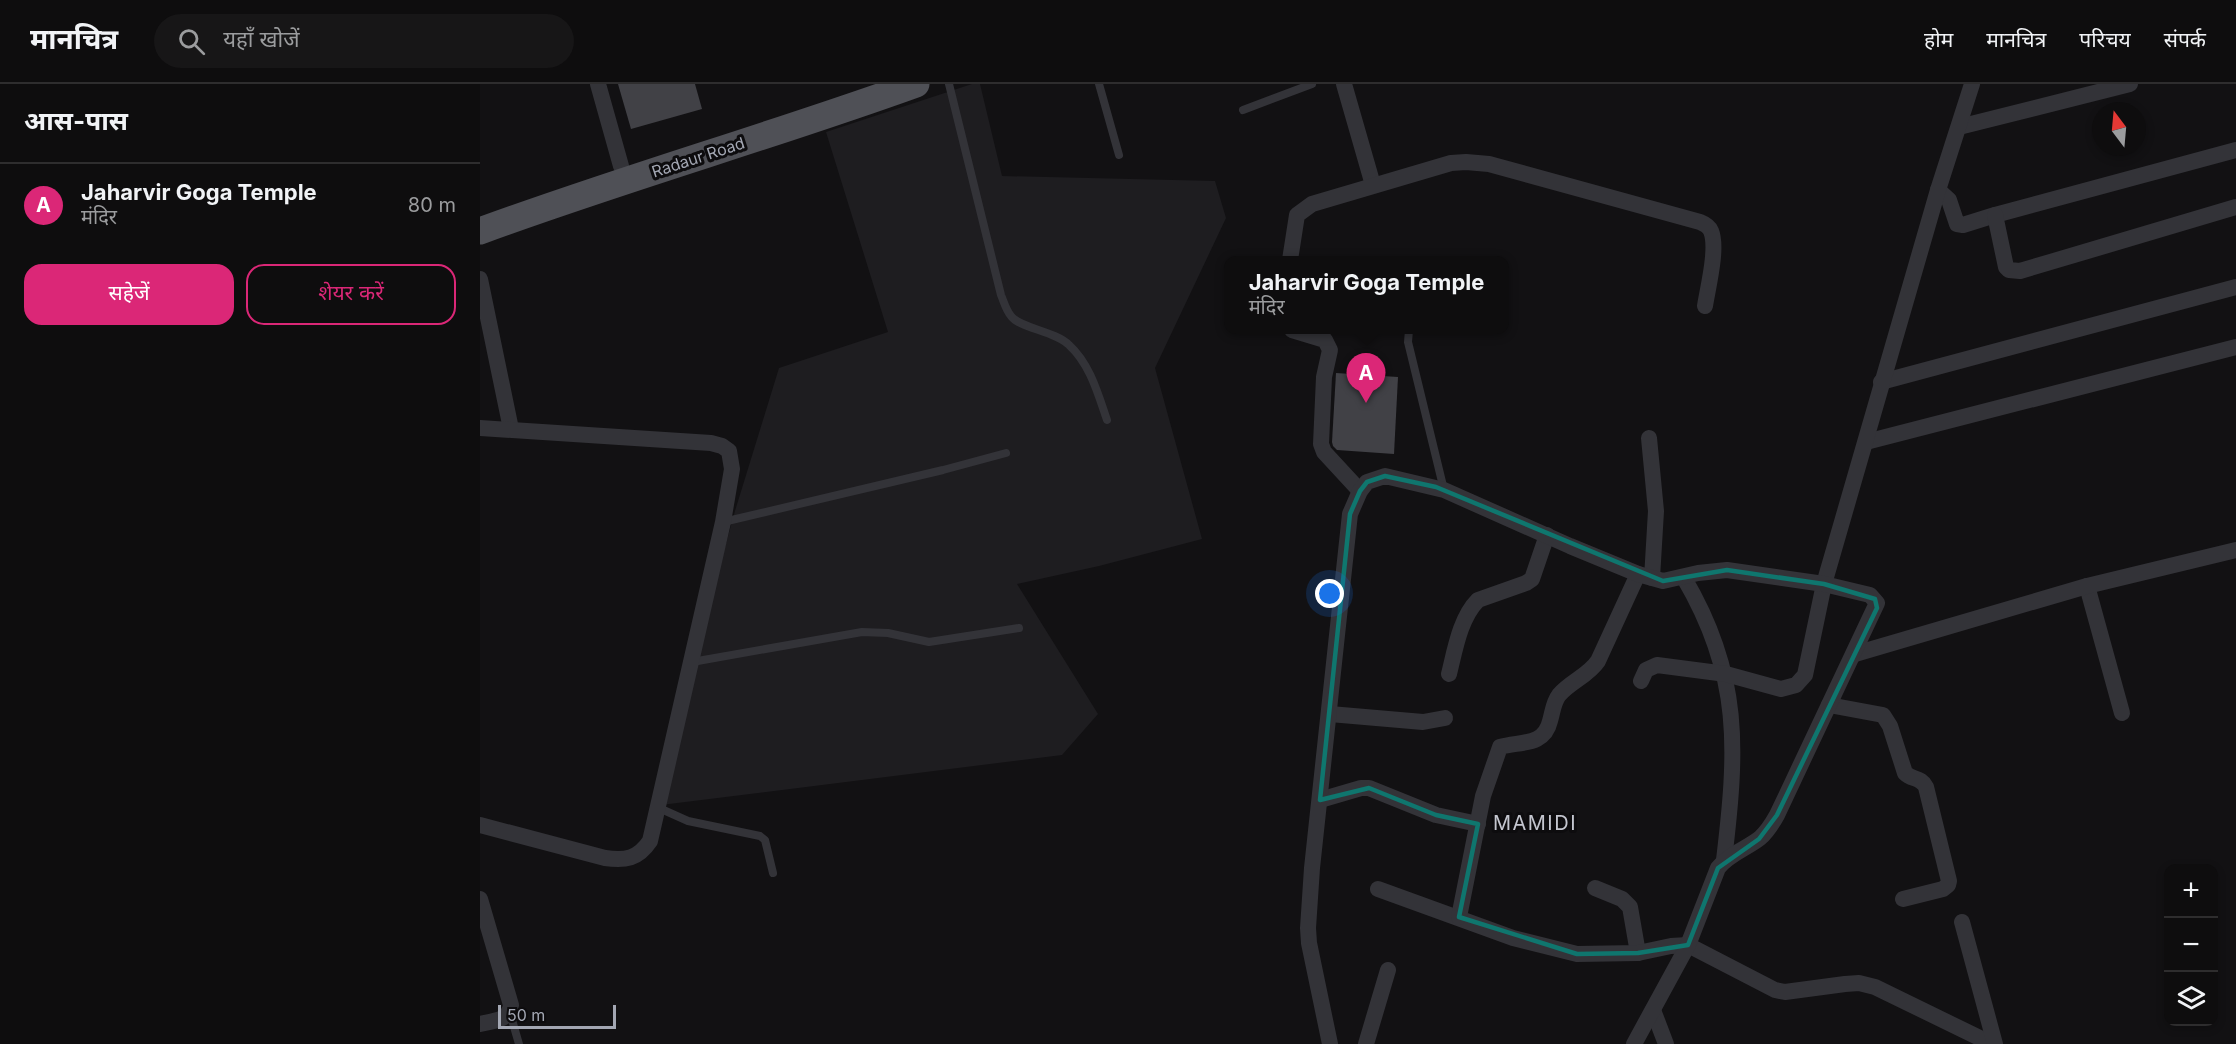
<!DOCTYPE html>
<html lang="hi">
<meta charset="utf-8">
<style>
:root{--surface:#0e0d0e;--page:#171617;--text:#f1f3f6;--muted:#9b9c9e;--line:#2e2d2e;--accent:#db2777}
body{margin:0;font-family:Inter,"Noto Sans Devanagari",sans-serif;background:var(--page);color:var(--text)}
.controls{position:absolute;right:18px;bottom:18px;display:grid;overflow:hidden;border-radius:12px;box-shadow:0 3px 9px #0003}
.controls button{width:54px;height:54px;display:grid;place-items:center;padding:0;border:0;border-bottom:2px solid var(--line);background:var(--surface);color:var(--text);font:30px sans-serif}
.compass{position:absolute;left:1612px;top:18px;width:54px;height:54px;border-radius:50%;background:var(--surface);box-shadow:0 3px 9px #0003;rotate:344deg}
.scale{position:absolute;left:18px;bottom:15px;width:118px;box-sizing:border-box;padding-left:6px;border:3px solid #a3a7b3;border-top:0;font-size:16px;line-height:21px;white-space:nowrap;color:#a3a7b3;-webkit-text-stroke:4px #0d0c0e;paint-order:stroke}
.you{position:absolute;left:850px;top:510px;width:21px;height:21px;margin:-15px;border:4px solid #fff;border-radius:50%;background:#1a73e8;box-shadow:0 0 0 9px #1a73e833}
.badge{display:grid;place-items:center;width:39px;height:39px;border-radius:50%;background:var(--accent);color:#fff;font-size:20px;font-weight:700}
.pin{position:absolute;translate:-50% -50px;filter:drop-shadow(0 2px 3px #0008)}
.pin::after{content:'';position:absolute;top:32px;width:21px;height:18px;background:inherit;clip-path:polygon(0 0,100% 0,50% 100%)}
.popup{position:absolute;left:744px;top:172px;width:285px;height:78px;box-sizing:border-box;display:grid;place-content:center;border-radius:12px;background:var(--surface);filter:drop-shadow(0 2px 4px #0005);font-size:20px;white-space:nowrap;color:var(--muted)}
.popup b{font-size:22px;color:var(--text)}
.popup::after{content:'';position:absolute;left:50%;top:100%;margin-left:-12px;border:12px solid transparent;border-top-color:var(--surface)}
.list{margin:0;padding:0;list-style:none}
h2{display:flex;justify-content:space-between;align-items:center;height:78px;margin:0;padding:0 24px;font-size:26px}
h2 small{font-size:20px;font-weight:400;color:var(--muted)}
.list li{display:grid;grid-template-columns:39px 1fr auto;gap:18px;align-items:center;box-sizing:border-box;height:84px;padding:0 24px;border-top:2px solid var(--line)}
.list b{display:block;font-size:22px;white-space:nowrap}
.list p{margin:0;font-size:20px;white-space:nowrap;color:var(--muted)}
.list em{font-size:20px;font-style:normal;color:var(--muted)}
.actions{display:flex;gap:12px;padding:18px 24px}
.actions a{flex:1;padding:14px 0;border:2px solid var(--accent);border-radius:18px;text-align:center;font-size:21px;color:var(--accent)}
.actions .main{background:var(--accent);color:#fff}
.icon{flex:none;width:33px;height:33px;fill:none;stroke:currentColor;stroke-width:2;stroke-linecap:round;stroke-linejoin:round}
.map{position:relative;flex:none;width:1756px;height:960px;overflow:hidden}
header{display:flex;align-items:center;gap:36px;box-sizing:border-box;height:84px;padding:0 30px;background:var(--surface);border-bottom:2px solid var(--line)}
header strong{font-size:28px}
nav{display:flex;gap:33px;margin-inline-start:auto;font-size:21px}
.search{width:420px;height:54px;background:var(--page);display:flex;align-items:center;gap:15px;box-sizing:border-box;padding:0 21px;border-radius:33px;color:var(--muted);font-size:22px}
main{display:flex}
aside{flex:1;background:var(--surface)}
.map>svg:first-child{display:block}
.built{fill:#1e1d20}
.building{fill:#414146}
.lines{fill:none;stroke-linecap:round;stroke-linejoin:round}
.lane{stroke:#333338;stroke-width:8}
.street{stroke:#333338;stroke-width:16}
.primary{stroke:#4f5056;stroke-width:27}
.marked{fill:none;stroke:#0f766e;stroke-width:4.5;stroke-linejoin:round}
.labels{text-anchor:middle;stroke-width:6;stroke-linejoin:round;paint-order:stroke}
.street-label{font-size:16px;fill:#a3a7b3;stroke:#0d0c0e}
.quarter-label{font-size:20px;letter-spacing:1.5px;fill:#c4c6cf;stroke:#0d0c0e}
</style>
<header>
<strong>मानचित्र</strong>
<div class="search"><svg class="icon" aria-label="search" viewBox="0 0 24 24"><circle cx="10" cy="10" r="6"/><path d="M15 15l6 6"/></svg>यहाँ खोजें</div>
<nav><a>होम</a><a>मानचित्र</a><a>परिचय</a><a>संपर्क</a></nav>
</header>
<main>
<aside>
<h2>आस-पास<small></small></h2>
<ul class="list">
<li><span class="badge">A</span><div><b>Jaharvir Goga Temple</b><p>मंदिर</p></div><em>80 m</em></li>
</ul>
<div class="actions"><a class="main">सहेजें</a><a>शेयर करें</a></div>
</aside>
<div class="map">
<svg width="1756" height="960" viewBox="0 0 1756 960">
<rect width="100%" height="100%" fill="#121113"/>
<polygon class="built" points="492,0 500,0 522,92 735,97 746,134 675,284 722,455 619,482 537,500 618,630 582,671 181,721 216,568 255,427 299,284 408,248 346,48"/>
<g class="building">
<polygon points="138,0 215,0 222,25 151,45"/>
<polygon points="856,289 918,293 914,370 857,366 853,362 852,358"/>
</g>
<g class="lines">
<g class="lane">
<path d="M469 0 521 211C524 218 526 226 531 232 539 244 575 247 589 261 610 280 618 310 627 336"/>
<polyline points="619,0 639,71"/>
<polyline points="763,26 832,0"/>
<polyline points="929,246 928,258 964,406"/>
<polyline points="243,438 463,386 526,369"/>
<polyline points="212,578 382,548 408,549 449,558 539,544"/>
<polyline points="179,724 208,737 280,752 285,756 293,789"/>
<polyline points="30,929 39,960"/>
</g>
<g class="street">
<polyline points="118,0 141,82"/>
<polyline points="864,0 893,101"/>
<polyline points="1479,43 1650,0"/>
<polyline points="1458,106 1469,116 1477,140 1483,141 1515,131 1756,66"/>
<polyline points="1515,131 1526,183 1529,186 1540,187 1756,123"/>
<path d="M810 176 817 131 832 120 971 79 986 78 1009 80 1220 138C1225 140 1229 142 1231 147 1238 164 1228 203 1225 222"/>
<polyline points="0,195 31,345"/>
<polyline points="812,246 845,256 850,266 844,293 841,360 844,368 880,407"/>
<polyline points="1401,298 1756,203"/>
<path d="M0 344 231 359 242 362 249 367 252 385 243 438 170 757C158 775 145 777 125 774L0 741"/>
<polyline points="1169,354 1176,427 1172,494"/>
<polyline points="1386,358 1756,263"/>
<path d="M1204 494C1262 592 1257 667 1244 776"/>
<polyline points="1607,502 1642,629"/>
<polyline points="1375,570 1607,502 1756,466"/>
<path d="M969 590C975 566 980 534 998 516L1046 499 1052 495 1067 451"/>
<polyline points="1161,597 1166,586 1177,581 1246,590 1301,605 1316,601 1325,591 1344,500 1458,106 1492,0"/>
<path d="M1349 621 1403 631 1410 642 1425 689C1432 696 1441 693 1446 703L1469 797 1468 801 1463 805 1423 815"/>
<polyline points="850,630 943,638 965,634"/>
<polyline points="840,716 881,704 889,704 956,731 998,740"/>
<polyline points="1115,804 1142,815 1150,823 1158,869"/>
<polyline points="898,805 1033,854 1097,870 1158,869 1191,862 1208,861 1295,906 1305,908 1365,900 1379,899 1395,903 1512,960"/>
<path d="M0 815 31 921C29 937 13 937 0 940"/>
<path d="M979 833 1003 712 1020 663C1039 657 1064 663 1070 637 1073 627 1073 619 1079 611 1091 597 1108 592 1118 577L1158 490"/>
<polyline points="1482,838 1515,960"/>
<polyline points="1173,926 1186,960"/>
<path d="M850 960 829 859 828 844 832 784 870 430 880 407 887 398 905 392 964 406 1090 462 1158 490 1183 497 1218 489 1247 486 1344 500 1390 511 1397 519 1297 731C1292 740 1287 748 1280 754 1266 765 1249 770 1238 784L1208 861 1154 960"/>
<polyline points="886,960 908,886"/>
</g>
<path class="primary" d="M0 147C144 94 292 52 436 0"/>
</g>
<path class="marked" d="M905 392 956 403 1183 497 1247 486 1344 500 1395 515 1397 524 1297 731 1279 755 1238 784 1208 861 1158 869 1097 870 979 833 998 740 956 731 889 704 840 716 870 430 880 407 887 398Z"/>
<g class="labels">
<g class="street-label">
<text transform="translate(218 73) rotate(-18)" y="6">Radaur Road</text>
</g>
<g class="quarter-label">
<text x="1055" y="746">MAMIDI</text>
</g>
</g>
</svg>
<div class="controls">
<button>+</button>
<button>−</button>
<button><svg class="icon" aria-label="layers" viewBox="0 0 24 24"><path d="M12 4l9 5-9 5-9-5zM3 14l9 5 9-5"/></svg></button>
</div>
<svg class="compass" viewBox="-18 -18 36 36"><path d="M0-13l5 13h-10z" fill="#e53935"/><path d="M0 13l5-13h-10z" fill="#9b9c9e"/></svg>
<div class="scale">50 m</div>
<div class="you"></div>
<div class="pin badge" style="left:886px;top:319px">A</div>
<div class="popup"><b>Jaharvir Goga Temple</b>मंदिर</div>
</div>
</main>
